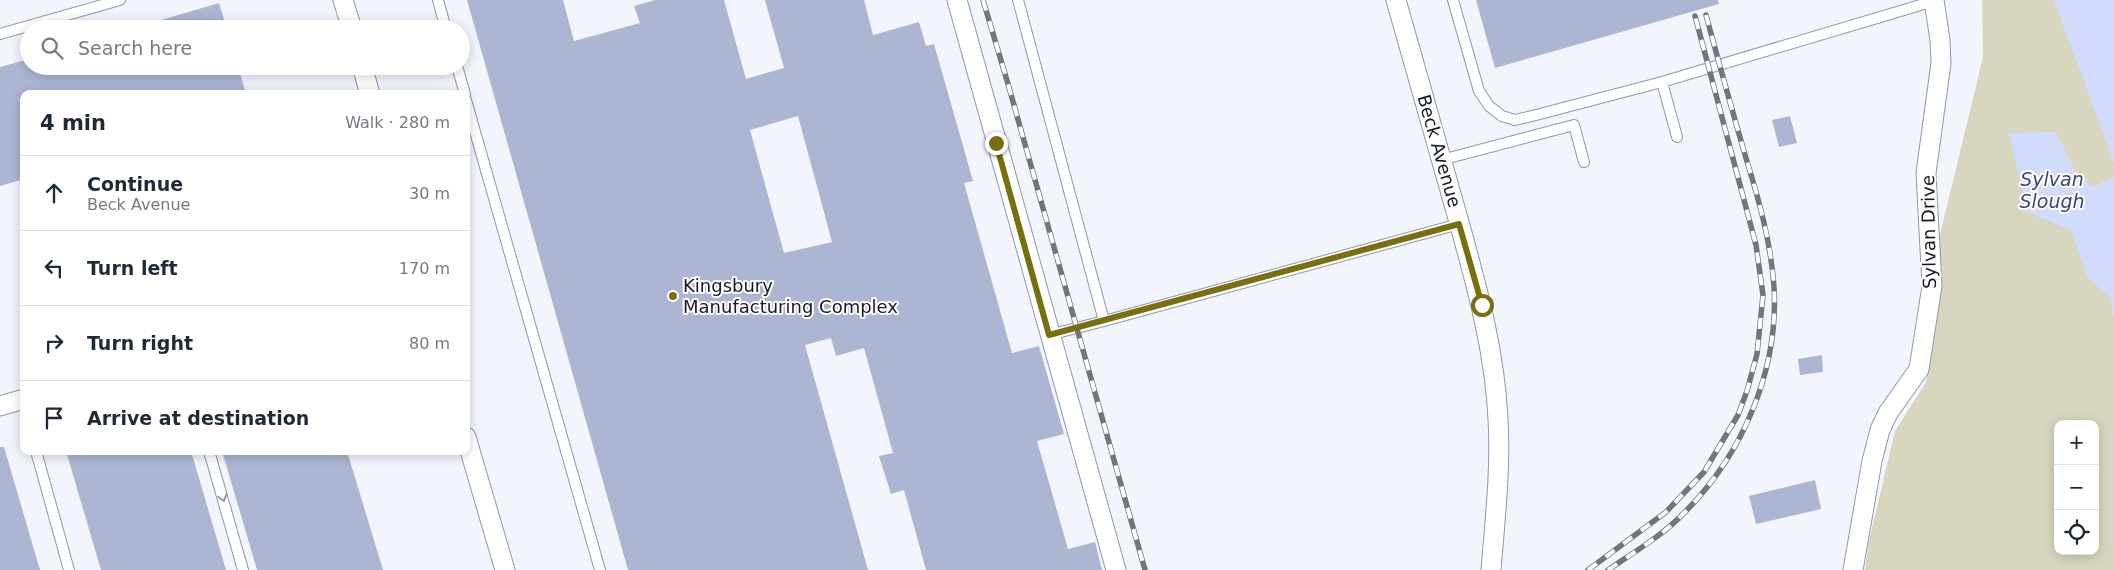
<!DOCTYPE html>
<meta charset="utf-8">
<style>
:root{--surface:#fff;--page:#f6f6f7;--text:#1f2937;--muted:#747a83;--line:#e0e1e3}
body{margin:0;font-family:"DejaVu Sans",sans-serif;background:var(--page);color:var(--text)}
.controls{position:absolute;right:15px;bottom:15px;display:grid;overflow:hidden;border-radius:10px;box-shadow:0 2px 12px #0003}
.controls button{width:45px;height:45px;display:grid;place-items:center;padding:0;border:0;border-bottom:1px solid var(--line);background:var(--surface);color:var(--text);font:25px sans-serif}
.stop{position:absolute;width:15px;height:15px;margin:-11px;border:4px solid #7a6f0e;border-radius:50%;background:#fff}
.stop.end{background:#7a6f0e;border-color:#fff;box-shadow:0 1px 5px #0008}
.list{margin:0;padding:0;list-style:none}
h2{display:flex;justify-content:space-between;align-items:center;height:65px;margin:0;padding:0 20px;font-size:21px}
h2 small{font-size:16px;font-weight:400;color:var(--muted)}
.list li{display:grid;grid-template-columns:32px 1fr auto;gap:15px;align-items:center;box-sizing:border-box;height:75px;padding:0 20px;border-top:1px solid var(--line)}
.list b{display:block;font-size:19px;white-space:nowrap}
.list p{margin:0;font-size:16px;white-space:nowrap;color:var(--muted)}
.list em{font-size:16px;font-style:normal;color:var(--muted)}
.icon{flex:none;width:28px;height:28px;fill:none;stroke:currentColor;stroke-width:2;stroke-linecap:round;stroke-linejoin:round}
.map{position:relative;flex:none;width:2114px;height:570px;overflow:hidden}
.search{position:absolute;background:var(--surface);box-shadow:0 2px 12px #0003;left:20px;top:20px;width:450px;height:55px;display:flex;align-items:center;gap:12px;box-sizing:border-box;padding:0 18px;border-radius:28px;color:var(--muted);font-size:19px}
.panel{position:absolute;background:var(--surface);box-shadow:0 2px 12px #0003;left:20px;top:90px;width:450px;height:365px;border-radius:10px}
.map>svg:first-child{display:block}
.green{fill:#d8d6be;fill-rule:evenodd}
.water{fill:#d1dcfd}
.building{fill:#acb6d3;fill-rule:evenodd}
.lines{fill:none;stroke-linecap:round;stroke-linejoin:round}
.lane-casing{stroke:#8e98b3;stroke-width:12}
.street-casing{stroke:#8e98b3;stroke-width:21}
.lane{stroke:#fff;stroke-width:10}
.street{stroke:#fff;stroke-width:19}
.rail-casing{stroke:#72757e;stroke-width:5.5}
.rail{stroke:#fff;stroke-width:4;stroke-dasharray:11;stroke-linecap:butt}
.oneway{stroke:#96989c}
.route{stroke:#7a6f0e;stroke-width:6}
.poi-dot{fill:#7a6f0e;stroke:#fff;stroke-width:2}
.labels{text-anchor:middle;stroke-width:4;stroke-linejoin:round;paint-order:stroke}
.street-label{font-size:18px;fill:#161924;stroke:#fff}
.poi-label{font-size:18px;fill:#161924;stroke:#fff;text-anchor:start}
.water-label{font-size:19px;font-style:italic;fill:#3a4774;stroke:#fff}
</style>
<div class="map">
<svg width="2114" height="570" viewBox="0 0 2114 570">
<rect width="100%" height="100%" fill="#f3f5fc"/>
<path class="green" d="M1982 0H2096L2114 61V570H1865L1869 541 1895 431 1926 382 1941 286 1939 239 1983 57ZM2058 424H2095V551H2058Z"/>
<g class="water">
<polygon points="2054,0 2114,0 2114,163"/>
<polygon points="2056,132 2080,180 2094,186 2114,177 2114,319 2110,297 2088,278 2071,230 2027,212 2009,133"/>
</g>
<g class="building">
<path d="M467 0H563L574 41 640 23 634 6 655 0H724L746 79 784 68 765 0H864L873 35 919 22 926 46 934 44 973 181 964 183 1012 353 1039 346 1064 434 1037 441 1068 549 1095 542 1102 570H926L904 490 891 494 879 456 893 453 864 348 836 356 831 338 805 345 868 570H628ZM798 116 832 242 784 253 750 130Z"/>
<polygon points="1476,0 1718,0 1719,4 1495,68"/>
<polygon points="219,3 227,29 145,29 144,25"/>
<polygon points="29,59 29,66 238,66 246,94 24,94 24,179 0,186 0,67"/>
<polygon points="1790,116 1797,143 1779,147 1772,120"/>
<polygon points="1822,355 1823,372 1800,375 1798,359"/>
<polygon points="0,447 4,447 40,570 0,570"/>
<polygon points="66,451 191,451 226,570 101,570"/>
<polygon points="222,451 347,451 383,570 257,570"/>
<polygon points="1815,480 1821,509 1756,524 1749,496"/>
</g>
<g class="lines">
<g class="lane-casing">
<g id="lane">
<polyline points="438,0 446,29"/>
<polyline points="1018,0 1104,321 1459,224"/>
<polyline points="1453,0 1479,91 1489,106 1502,116 1515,120 1536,115 1662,82 1677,137"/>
<polyline points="0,34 120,0"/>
<polyline points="457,66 465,94"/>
<polyline points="1662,82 1934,1"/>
<polyline points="466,100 600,570"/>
<polyline points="1441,160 1574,125 1584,162"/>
<polyline points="1049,335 1104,321"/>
<polyline points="36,451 69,570"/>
<polyline points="209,451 243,570"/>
</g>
</g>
<g class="street-casing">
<g id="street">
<polyline points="343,0 352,29"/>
<polyline points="957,0 1116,570"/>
<path d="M1396 0C1417 74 1438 148 1459 222 1477 287 1495 352 1498 419 1501 469 1495 520 1491 570"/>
<polyline points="362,66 370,94"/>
<polyline points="0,406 24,399"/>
<polyline points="466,437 505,570"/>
<polyline points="1853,570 1872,461 1880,430 1888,413 1919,369 1932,286 1926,173 1941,63 1940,40 1934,0"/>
</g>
</g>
<use href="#lane" class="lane"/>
<use href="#street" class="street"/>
<g class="rail-casing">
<g id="rail">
<polyline points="983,0 1008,84 1145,570"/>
<polyline points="1588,570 1666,512 1704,472 1738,415 1747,391 1757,354 1763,295 1756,245 1695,16"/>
<path d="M1608 570C1634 552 1662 536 1684 513 1742 455 1779 371 1774 287 1771 243 1759 200 1746 158 1732 110 1719 63 1706 15"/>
</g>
</g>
<use href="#rail" class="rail"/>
</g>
<defs><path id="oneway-chevron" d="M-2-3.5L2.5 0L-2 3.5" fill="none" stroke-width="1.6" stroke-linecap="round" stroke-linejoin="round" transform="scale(1.25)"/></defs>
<use class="oneway" href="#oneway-chevron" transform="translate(223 498) rotate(74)"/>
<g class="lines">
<polyline class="route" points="996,143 1049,335 1459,224 1482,305"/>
</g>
<circle class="poi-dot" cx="673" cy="296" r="5"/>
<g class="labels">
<g class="street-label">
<text transform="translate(1439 151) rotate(74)" y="6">Beck Avenue</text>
<text transform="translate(1929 232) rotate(-91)" y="6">Sylvan Drive</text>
</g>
<g class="poi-label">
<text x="683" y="292">Kingsbury<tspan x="683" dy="21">Manufacturing Complex</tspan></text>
</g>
<g class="water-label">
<text x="2052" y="186">Sylvan<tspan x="2052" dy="22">Slough</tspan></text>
</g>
</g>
</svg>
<div class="controls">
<button>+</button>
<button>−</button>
<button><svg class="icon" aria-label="locate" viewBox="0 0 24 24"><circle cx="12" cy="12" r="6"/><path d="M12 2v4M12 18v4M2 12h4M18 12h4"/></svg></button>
</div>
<div class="stop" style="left:1482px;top:305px"></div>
<div class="stop end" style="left:996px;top:143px"></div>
<div class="search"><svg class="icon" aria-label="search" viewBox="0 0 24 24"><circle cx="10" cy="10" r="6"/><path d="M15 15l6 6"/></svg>Search here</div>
<section class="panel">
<h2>4 min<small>Walk · 280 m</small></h2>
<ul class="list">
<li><svg class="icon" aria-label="ahead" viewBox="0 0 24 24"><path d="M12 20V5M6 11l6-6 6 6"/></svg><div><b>Continue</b><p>Beck Avenue</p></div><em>30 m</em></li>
<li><svg class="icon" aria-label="left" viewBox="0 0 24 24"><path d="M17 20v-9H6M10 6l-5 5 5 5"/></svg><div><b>Turn left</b></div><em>170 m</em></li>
<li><svg class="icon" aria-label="right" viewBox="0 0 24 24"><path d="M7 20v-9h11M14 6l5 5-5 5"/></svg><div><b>Turn right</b></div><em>80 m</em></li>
<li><svg class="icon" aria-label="arrive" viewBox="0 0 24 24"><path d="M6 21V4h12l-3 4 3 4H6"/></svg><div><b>Arrive at destination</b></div></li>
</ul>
</section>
</div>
